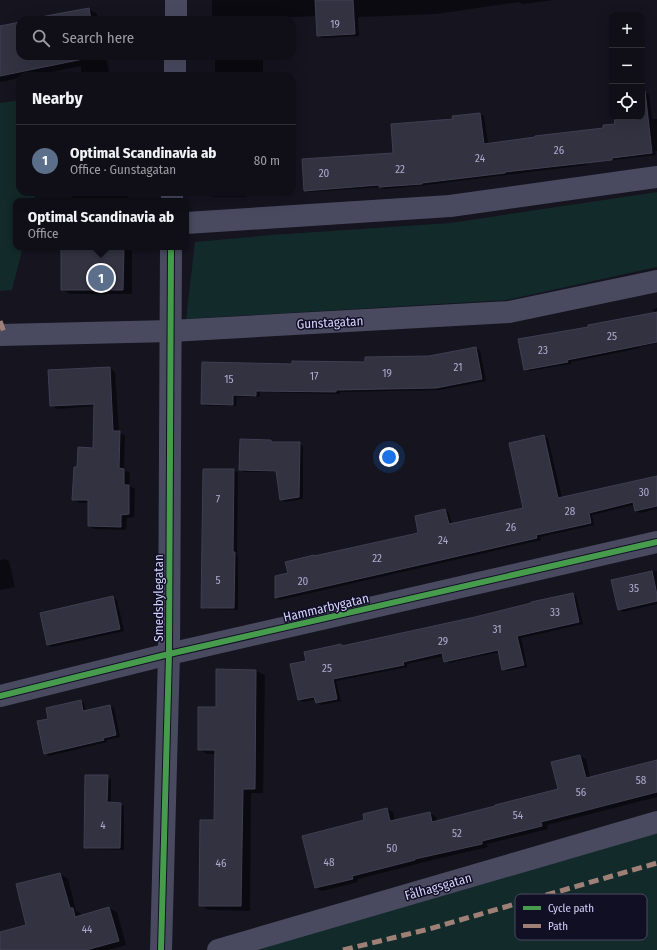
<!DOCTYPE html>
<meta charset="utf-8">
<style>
:root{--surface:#100f17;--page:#191820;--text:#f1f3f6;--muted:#9c9ca1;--line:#302f36;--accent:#9190b0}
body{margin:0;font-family:"Fira Sans Condensed",sans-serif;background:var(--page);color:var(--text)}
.controls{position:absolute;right:12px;top:12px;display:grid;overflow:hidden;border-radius:8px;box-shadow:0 4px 16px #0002}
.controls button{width:36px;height:36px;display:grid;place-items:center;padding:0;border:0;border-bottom:1px solid var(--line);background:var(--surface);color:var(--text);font:20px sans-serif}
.you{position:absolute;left:389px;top:457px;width:14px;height:14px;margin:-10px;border:3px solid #fff;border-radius:50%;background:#1a73e8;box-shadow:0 0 0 6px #1a73e833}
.badge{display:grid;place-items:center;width:26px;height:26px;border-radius:50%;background:var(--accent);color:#fff;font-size:13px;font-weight:700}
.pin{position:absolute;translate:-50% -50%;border:2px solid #fff;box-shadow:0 1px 4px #0006}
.popup{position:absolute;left:13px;top:198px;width:176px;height:52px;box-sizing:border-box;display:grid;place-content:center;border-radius:8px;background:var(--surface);filter:drop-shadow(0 1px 3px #0005);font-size:13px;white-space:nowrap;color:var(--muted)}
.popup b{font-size:15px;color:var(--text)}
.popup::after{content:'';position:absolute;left:50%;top:100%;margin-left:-8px;border:8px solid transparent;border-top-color:var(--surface)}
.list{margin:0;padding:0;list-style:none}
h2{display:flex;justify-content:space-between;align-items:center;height:52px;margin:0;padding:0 16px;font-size:17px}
h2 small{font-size:13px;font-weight:400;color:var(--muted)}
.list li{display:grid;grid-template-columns:26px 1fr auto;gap:12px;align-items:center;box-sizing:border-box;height:72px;padding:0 16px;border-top:1px solid var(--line)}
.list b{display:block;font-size:15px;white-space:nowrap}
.list p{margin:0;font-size:13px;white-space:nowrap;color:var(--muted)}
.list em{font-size:13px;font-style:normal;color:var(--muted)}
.icon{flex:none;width:22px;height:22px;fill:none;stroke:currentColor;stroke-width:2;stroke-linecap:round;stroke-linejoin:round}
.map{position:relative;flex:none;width:657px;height:950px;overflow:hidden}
.search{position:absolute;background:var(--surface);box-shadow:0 4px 16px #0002;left:16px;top:16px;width:280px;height:44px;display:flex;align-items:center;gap:10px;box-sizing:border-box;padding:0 14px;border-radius:12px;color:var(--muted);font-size:15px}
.panel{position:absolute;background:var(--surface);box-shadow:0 4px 16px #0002;left:16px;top:72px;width:280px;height:124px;border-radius:12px}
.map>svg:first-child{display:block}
.green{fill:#122a29}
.shadow{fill:#0007}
.building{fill:#333241;stroke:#403e52}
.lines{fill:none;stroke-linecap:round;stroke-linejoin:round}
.minor{stroke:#494a60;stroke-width:22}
.quiet{stroke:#9e8076;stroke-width:5;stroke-dasharray:10 5;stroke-linecap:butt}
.cycleway-casing{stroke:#110f24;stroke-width:8}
.cycleway{stroke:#469c4c;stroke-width:6}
.labels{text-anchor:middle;stroke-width:3;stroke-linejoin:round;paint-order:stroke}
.number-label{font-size:11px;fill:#acabcf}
.street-label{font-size:13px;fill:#d4d3fe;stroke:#110f24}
.key{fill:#110f24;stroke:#4c4a65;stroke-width:1}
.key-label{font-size:11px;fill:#d4d3fe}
</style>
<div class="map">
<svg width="657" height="950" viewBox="0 0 657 950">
<rect width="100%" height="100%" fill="#15141f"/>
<g class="green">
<polygon points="20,100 20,192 36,192 34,201 16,201 16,247 23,247 12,290 0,291 0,103"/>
<polygon points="657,192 657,267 507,300 186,319 195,242 271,235 450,223"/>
<polygon points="657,822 657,950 218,950"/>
</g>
<g class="shadow">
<polygon points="212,0 553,0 523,4 519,2 436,14 358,17 359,36 322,38 318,35 317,16 273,18 273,20 212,20"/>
<polygon points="89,9 97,14 98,20 33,20"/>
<polygon points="20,23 20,56 106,56 110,76 81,76 81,66 30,76 20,76 20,78 0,82 0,27"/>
<polygon points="215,56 263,56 263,76 212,76 215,76"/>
<polygon points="645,92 649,95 652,119 657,119 657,151 655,151 656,155 587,163 587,165 426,185 384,189 382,187 309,192 305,190 394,154 454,120 453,117 480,114 484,116 488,144 605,129 616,125 615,117 642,117 642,93"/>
<rect x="72" y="192" width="56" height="9"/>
<polygon points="209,192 246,192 246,197 213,197 209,195"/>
<polygon points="62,247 132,247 132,294 70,294 62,289"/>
<polygon points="657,308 657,343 639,347 640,348 571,362 571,364 529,371 525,369 589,327 654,313 653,309"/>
<polygon points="476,348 480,350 486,381 440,390 340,392 340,394 260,392 260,397 237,397 236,406 206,406 202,404 293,365 366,363 429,357"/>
<polygon points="110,368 115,372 119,432 125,436 124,470 130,473 129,486 135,489 134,517 127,518 126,530 94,529 89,526 89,503 79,503 73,499 78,468 94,449 95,406 57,409 51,405"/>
<polygon points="544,436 548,439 562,498 657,477 657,509 640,513 636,511 634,505 592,515 594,525 540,537 541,540 280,600 276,598 419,533 445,510 449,513 452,524 524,508"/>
<polygon points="270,441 274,443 299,443 303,446 303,499 285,502 280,499 277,472 244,472 240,469"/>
<polygon points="234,470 238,473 237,555 238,556 238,610 206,609 202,607"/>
<polygon points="5,559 9,561 15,587 0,590 0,560"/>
<polygon points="657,571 657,604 623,612 619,609 612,581"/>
<polygon points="572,594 576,596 583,624 521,638 527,667 507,671 503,669 499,652 449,663 445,661 444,656 407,664 407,667 336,681 341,701 321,705 317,703 316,699 303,702 299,700 307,662 341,645 343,646 475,618"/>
<polygon points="113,598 117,600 124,631 52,647 48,645"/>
<polygon points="217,670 256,671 265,675 263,793 251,793 250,911 209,910 200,905 215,821 216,754 207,754 199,749 217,708"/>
<polygon points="80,701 84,703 86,712 110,706 114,708 120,737 107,740 107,742 49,756 45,753 49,720"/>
<polygon points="580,756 586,759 590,778 657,762 657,797 547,825 548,829 487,844 488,847 420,863 421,863 358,879 358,882 322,891 316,888 366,821 387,809 393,812 395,821 430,813 436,817 437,821 559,790"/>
<polygon points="107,776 111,779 111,803 120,804 124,806 124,850 90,849 86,847"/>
<polygon points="60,874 68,879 76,911 80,913 81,916 109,908 117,912 126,945 108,950 0,950 0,933 27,926"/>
</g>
<g class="building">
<polygon points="315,0 353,0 355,34 317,36"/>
<polygon points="89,8 91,20 28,20 51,15"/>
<polygon points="20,22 20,56 98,56 0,76 0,26"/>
<polygon points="645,91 652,153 612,158 612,160 505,172 505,173 422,183 422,184 379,187 379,185 304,191 302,159 393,153 391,124 453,119 452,116 480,113 484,144 535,137 535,136 603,128 603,125 615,124 614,117 642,117 642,92"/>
<polygon points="61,247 124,247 123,290 61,290"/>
<polygon points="657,312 657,342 567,360 568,362 524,370 518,339 588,327 588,325"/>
<polygon points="476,347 482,379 436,388 336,390 336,392 256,391 256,396 233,395 233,405 201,404 202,362 292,364 292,361 365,362 365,357 429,356"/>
<polygon points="110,367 113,431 120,431 119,468 124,469 124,485 129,485 129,514 121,515 121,527 88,526 88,500 72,500 74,467 77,467 78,447 93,448 94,404 50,406 48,370"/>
<polygon points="544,435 558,498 657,476 657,506 635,511 633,502 589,513 591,523 536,535 537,538 275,598 275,576 288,573 285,562 314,555 314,556 418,533 415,516 445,509 449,524 523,508 509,443"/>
<polygon points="240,439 271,440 271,442 300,442 299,497 280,500 276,471 239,470"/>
<polygon points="203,469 234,469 233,552 235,552 234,608 201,608"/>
<polygon points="652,571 657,595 657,601 618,610 611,580"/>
<polygon points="573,593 579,622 517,636 524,665 502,670 498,650 444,662 442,653 403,662 404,665 333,679 337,699 316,703 314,697 298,700 290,664 306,661 304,652 341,644 342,646 475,617 531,603 531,602"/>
<polygon points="113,596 120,629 47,645 40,613"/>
<polygon points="216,669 256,670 255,789 243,789 241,906 199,906 200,820 214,820 215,750 198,750 198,707 216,707"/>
<polygon points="81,700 83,711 110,705 116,735 103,738 104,740 44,754 37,721 48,719 46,708"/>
<polygon points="580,755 586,778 657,760 657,792 541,822 542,826 482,841 482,844 415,859 415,860 352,876 353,879 315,888 302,836 364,820 363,814 387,808 390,821 430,812 432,822 495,806 495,805 558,789 551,762"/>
<polygon points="85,775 108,775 107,802 121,803 120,848 84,848"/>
<polygon points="60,873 70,908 73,908 75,917 109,907 119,941 86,950 0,950 0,932 26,925 16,884"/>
</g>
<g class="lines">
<g class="minor">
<polyline points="176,20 176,0"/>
<polyline points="175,76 175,56"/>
<polyline points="172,201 172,192"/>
<polyline points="186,223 450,206 657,177"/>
<polyline points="0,335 171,331 509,312 657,281"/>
<polyline points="0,696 169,654 657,542"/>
<polyline points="161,950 169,654 171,247"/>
<polyline points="218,950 657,822"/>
</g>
<g class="quiet">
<polyline points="0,321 5,335"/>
<polyline points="343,950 429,929 657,863"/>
</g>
<g class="cycleway-casing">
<g id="cycleway">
<polyline points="0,696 169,654 657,542"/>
<polyline points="161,950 169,654 171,247"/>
</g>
</g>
<use href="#cycleway" class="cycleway"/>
</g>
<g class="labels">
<g class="number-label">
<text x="335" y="28">19</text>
<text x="559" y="154">26</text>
<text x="480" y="162">24</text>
<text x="400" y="173">22</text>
<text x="324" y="177">20</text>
<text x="612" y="340">25</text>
<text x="543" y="354">23</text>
<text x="458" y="371">21</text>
<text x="387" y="377">19</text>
<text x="314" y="380">17</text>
<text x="229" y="383">15</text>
<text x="644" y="496">30</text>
<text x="218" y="503">7</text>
<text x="570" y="515">28</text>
<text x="511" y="531">26</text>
<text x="443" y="544">24</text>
<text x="377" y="562">22</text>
<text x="218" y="584">5</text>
<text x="303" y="585">20</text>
<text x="634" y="592">35</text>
<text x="555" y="616">33</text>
<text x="497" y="633">31</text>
<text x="443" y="645">29</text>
<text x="327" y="672">25</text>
<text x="641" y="784">58</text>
<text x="581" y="796">56</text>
<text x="518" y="819">54</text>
<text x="103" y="829">4</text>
<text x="457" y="837">52</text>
<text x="392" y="852">50</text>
<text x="329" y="866">48</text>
<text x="221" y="867">46</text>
<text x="87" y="933">44</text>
</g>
<g class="street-label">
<text transform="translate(330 322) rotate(-3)" y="5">Gunstagatan</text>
<text transform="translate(158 598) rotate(-90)" y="5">Smedsbylegatan</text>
<text transform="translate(326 607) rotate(-13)" y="5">Hammarbygatan</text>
<text transform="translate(438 886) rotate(-16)" y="5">Fålhagsgatan</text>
</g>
</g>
<rect x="515" y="894" width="132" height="46" rx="6" class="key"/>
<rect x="523" y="906" width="18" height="4" fill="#469c4c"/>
<rect x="523" y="924" width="18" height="4" fill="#9e8076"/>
<g class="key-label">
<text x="548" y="912">Cycle path</text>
<text x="548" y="930">Path</text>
</g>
</svg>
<div class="controls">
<button>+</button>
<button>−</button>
<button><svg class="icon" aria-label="locate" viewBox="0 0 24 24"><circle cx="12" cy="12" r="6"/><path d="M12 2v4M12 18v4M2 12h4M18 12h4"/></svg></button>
</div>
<div class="you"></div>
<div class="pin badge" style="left:101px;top:278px;background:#5c6f8a">1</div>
<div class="popup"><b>Optimal Scandinavia ab</b>Office</div>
<div class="search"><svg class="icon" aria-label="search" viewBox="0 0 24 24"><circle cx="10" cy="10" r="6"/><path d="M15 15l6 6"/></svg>Search here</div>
<section class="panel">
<h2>Nearby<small></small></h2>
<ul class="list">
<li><span class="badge" style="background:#5c6f8a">1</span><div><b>Optimal Scandinavia ab</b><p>Office · Gunstagatan</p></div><em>80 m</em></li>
</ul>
</section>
</div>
